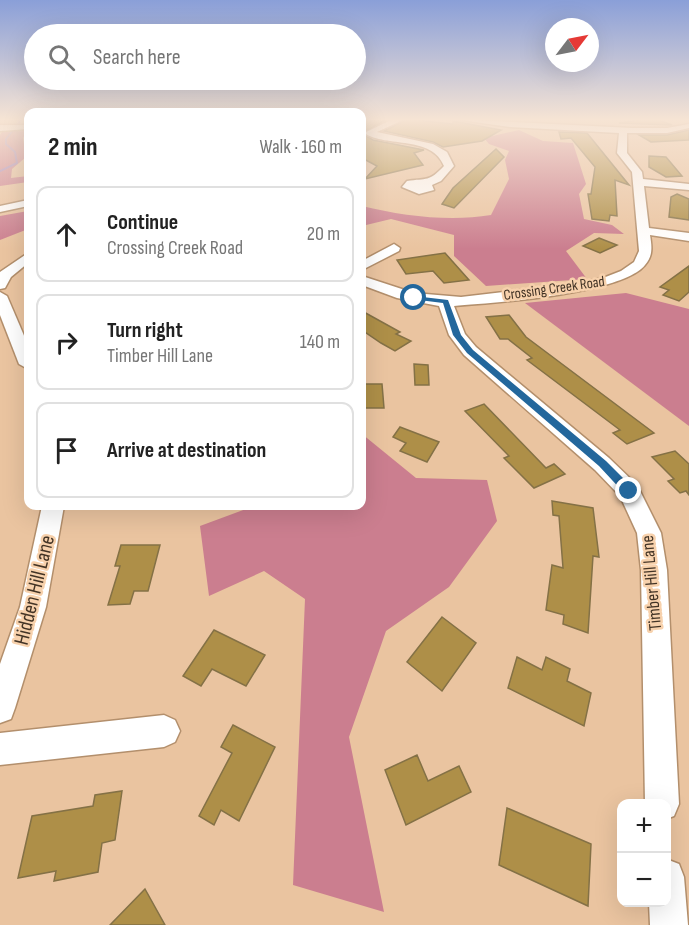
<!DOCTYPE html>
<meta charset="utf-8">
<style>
:root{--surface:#fff;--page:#f6f6f6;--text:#222;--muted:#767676;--line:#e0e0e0}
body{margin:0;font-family:"Sofia Sans Condensed",sans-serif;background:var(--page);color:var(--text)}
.controls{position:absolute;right:18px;bottom:18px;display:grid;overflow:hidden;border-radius:12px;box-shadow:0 6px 24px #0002}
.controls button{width:54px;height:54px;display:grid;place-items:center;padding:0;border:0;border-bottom:2px solid var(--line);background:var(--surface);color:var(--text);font:30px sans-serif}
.compass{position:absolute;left:545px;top:18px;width:54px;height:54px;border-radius:50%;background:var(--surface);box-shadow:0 6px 24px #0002;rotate:58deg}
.stop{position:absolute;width:18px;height:18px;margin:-14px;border:4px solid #23679c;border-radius:50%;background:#fff}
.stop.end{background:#23679c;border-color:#fff;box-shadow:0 2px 6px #0008}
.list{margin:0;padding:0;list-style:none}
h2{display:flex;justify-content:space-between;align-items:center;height:78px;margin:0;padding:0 24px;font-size:26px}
h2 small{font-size:20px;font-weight:400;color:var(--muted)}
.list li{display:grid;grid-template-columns:39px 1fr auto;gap:18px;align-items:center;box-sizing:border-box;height:96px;margin:0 12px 12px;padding:0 12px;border:2px solid var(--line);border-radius:12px}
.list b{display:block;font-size:22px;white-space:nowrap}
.list p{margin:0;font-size:20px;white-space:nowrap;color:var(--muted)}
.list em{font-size:20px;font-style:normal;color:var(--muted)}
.icon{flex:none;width:33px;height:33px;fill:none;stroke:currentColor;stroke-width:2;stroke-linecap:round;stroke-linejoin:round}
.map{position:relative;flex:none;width:689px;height:925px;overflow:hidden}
.search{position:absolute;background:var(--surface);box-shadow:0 6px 24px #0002;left:24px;top:24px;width:342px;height:66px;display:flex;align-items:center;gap:15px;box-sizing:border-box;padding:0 21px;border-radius:33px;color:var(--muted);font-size:22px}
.panel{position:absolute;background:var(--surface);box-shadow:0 6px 24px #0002;left:24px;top:108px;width:342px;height:402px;border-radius:12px}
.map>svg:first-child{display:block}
.forest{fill:#cb7e8f}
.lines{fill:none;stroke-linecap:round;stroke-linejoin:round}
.stream{stroke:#9e80bf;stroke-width:2}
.building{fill:#ae8f48;stroke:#847146;stroke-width:1.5}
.minor-casing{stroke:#b38f6c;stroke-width:3}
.minor{fill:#fff;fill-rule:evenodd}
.route{fill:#23679c}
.labels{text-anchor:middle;stroke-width:5;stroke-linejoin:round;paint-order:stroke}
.far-street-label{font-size:15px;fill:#433426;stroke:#f7d1ac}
.street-label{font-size:18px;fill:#433426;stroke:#f7d1ac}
.near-street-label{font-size:21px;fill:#433426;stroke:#f7d1ac}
</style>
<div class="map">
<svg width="689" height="925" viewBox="0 0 689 925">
<rect width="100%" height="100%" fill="#eac4a0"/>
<g class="forest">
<polygon points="3,130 28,130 23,138 26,157 12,169 11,178 28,176 28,182 0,186 0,135"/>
<path d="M519 130 543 141 573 143 586 184 579 194 584 219 612 225 624 234 594 233 566 251 587 279 486 286 454 256V235L391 219 362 226V206C403 216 450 222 491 215L509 179 505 160 509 151 489 144 484 138Z"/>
<polygon points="28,211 28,229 0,240 0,216"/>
<polygon points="626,293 689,309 689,426 525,303"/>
<polygon points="362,434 416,478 487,480 497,521 449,587 386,631 349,737 384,912 293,885 305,599 264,571 209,596 200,526 254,506 362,506"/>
</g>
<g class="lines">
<g class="stream">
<polyline points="18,125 21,119"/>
<polyline points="0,171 17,163 15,152 6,144 6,139 14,129"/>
</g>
</g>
<g class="building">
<polygon points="362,119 387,119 362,134 373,140 424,150 414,153 423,165 365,179 377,166 362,158"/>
<polygon points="407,119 453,124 453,121 501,130 482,141 443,147 433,142 384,131"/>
<polygon points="645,119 656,119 672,125 619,123"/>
<polygon points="689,130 689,140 651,142 639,135 667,135"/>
<polygon points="559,132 587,133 629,185 615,180 617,216 610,215 609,221 592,219 588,194 591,194 595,167 571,138 561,139"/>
<polygon points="496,149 504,157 454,208 442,204 453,188"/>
<polygon points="649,156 666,157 682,176 666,177 649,167"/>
<polygon points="677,194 689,199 689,220 669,217 671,197"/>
<polygon points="599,238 617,245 600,253 583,246"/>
<polygon points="445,253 469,280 444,283 433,271 406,274 397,260"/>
<polygon points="689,266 689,292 679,301 663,295 669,290 660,287"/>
<polygon points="362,311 400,332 396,334 411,341 395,351 381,343 362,330"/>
<polygon points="509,315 526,337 654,433 627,444 613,433 620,430 527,360 532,358 508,339 500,339 486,317"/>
<polygon points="414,364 428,365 429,385 415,385"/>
<polygon points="362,384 382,384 384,408 362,408"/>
<polygon points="484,404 546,468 554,464 565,474 534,488 504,458 509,456 465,411"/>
<polygon points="400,427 439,442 427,462 400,451 406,443 393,437"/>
<polygon points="675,451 689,464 689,495 686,491 680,493 668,481 674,479 652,457"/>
<polygon points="552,501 593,508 599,557 593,556 588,633 563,624 564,615 546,610 552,565 563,568 559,516 553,515"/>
<polygon points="121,545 160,545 148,591 134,591 130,604 108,605 120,566 115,566"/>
<polygon points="442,617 476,643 442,691 407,662"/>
<polygon points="214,630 265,655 246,686 212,669 201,686 183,676"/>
<polygon points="517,657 542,670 546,657 570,669 567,681 591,693 584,726 508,688"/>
<polygon points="233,725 275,747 239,821 221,810 214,825 199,816 232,753 221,747"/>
<polygon points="417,755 428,781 459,766 471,792 406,825 385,770"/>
<polygon points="122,791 115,840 102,843 98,872 54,881 56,871 18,878 32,816 93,806 95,795"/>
<polygon points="507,808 591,844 588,906 499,865"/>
<polygon points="145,889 165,925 110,925"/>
</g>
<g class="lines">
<g class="minor-casing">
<g id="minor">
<path d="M393 119H405L377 132 433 144 447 152 454 166 441 181 432 185 434 190 419 194 402 187 407 181C427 178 429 182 444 166 432 135 387 148 364 133Z"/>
<path d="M454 119 632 128H667L689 124V128L667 133H627V153L642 172 643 179 689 184V190L644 186 649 228 689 233V241L650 235C652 247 653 256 645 265 622 294 493 303 454 306L465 334 476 347 609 458 637 485 661 533 667 570 679 804 674 816 666 819V804H645L641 570 637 533 620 496 595 470 464 355 449 335 439 306 397 298 362 285V276L414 293 461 297 564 285 603 278 621 271 634 262 639 251 632 172 617 153 619 133 510 127Z"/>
<polygon points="0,125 28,125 28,129 0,131"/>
<polygon points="28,200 28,206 0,212 0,206"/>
<polygon points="394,244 400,248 399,251 362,270 362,261"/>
<polygon points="28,253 28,263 11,277 5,288 0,289 0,272"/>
<polygon points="0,292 7,296 28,345 28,369 19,364 0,315"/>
<polygon points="42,506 64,506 46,607 15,708 11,719 0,723 0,664 20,607"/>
<polygon points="164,715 175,720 180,731 175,742 164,747 0,765 0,733"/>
<polygon points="666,859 679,864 684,877 688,925 650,925 649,902 666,902"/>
</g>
</g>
<use href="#minor" class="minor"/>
</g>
<linearGradient id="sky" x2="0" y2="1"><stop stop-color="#8a9fd8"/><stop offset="0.48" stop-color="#f6e4d4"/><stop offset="1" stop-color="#f6e4d4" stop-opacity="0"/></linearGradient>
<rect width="689" height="249" fill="url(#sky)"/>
<polygon class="route" points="414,296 448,300 461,335 473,350 606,461 633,488 633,494 625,494 599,466 467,353 453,335 443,303 411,299"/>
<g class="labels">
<g class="far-street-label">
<text transform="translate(554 288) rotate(-8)" y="5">Crossing Creek Road</text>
</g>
<g class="street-label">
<text transform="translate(651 583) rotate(-95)" y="6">Timber Hill Lane</text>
</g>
<g class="near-street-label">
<text transform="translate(34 590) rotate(-76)" y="7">Hidden Hill Lane</text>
</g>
</g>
</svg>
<div class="controls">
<button>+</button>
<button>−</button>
</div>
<svg class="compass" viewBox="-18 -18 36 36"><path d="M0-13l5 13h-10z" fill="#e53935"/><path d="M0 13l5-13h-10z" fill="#767676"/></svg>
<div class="stop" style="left:414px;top:298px"></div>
<div class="stop end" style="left:629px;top:491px"></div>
<div class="search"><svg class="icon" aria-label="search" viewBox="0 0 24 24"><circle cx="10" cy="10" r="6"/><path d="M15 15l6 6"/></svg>Search here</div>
<section class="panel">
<h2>2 min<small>Walk · 160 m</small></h2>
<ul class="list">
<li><svg class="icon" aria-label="ahead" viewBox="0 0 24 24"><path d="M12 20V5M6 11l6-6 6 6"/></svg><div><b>Continue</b><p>Crossing Creek Road</p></div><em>20 m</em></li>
<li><svg class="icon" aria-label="right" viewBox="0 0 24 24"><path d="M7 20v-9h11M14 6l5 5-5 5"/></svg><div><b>Turn right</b><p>Timber Hill Lane</p></div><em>140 m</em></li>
<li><svg class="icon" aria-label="arrive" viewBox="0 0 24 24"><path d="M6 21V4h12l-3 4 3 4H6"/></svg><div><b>Arrive at destination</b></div></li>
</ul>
</section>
</div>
